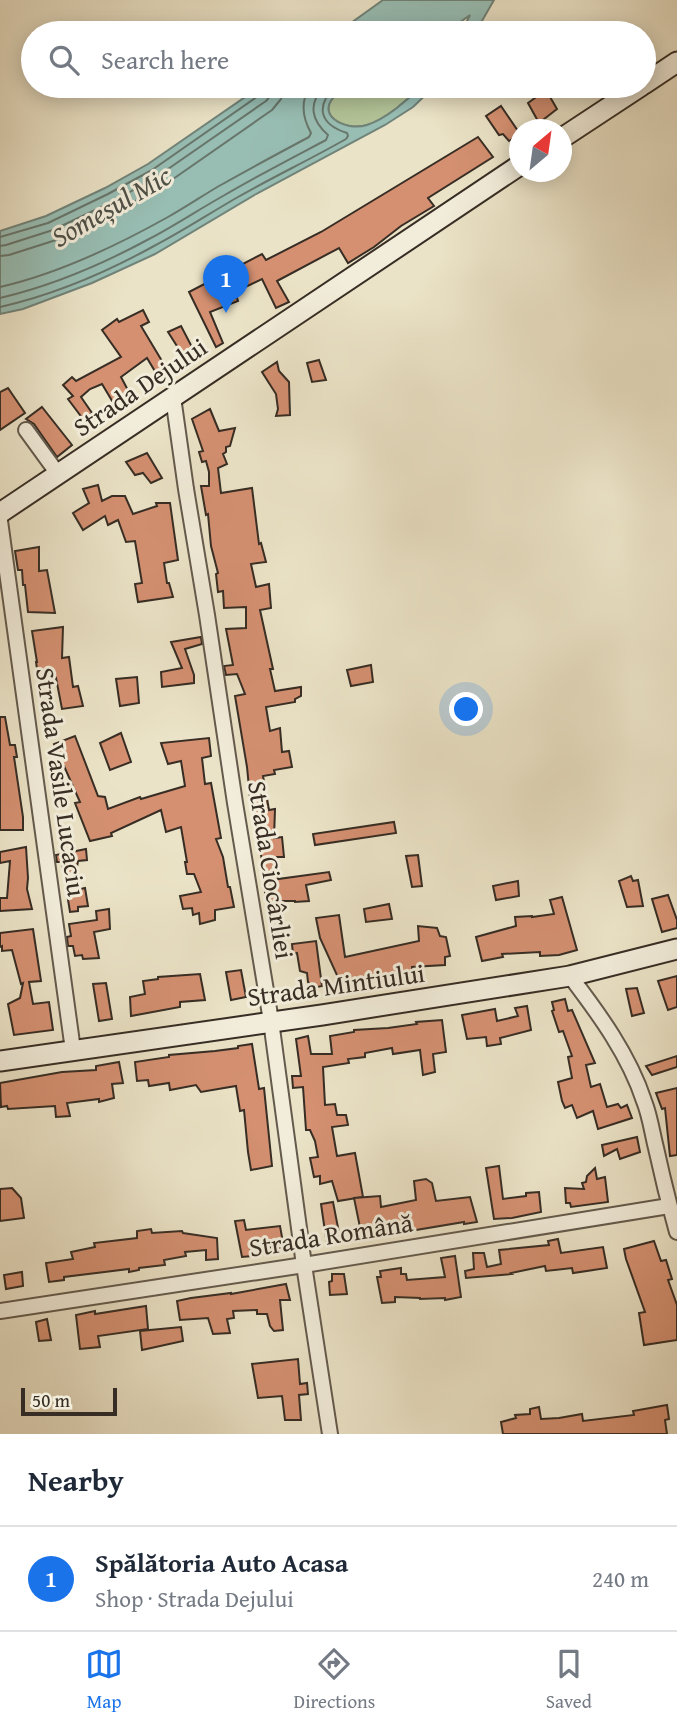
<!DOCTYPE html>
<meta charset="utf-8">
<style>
:root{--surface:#fff;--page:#f6f6f7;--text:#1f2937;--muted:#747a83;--line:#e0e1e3;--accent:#1a73e8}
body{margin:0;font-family:"Gentium Book Plus",serif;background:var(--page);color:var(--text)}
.compass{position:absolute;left:509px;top:119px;width:63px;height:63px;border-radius:50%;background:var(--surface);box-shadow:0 4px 18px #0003;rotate:29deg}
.scale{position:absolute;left:21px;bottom:18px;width:96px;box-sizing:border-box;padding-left:7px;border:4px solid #372d24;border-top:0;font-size:19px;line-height:24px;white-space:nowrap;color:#372d24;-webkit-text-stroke:5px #f2eddb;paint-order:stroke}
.you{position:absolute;left:467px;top:710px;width:24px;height:24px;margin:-18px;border:5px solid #fff;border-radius:50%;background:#1a73e8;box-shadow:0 0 0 10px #1a73e833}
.badge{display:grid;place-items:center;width:46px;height:46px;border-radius:50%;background:var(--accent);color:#fff;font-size:23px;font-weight:700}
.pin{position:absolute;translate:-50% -58px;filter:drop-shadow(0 2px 4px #0008)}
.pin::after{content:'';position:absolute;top:37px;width:24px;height:21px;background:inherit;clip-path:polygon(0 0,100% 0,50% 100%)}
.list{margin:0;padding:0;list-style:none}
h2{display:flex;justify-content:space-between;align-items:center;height:91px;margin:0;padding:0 28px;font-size:30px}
h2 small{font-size:23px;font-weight:400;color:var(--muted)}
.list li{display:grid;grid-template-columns:46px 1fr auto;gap:21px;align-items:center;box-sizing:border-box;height:105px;padding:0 28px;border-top:2px solid var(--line)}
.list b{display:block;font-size:26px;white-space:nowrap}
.list p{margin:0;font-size:23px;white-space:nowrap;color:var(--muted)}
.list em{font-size:23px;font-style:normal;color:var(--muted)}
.icon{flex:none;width:38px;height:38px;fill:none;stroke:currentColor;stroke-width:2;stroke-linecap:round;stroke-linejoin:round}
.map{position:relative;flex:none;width:677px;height:1434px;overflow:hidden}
.search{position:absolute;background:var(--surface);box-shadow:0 4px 18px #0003;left:21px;right:21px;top:21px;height:77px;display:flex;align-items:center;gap:18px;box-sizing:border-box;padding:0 24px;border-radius:38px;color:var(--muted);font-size:26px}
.sheet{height:196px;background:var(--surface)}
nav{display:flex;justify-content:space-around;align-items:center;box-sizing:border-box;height:98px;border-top:2px solid var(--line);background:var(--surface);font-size:19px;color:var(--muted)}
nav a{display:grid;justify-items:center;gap:4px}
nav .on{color:var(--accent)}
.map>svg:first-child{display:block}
.green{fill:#b3c498;stroke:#75785e;stroke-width:2}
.water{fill:#98beb4;stroke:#71847a;stroke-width:2}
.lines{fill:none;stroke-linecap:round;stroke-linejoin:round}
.shore{stroke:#68766c;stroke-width:2}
.building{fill:#d49071;stroke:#372d24;stroke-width:2}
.street-casing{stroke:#645a4d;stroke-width:18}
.secondary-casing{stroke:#372d24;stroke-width:23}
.street{stroke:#f2eddb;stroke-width:14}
.secondary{stroke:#f2eddb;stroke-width:19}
.labels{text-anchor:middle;stroke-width:6;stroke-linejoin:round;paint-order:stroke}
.street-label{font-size:26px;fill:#372d24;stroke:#f2eddb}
.water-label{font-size:28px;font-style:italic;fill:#4f5148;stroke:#f2eddb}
</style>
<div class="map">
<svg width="677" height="1434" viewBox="0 0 677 1434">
<rect width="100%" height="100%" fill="#ebe3c7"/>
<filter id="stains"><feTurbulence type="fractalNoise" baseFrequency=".00286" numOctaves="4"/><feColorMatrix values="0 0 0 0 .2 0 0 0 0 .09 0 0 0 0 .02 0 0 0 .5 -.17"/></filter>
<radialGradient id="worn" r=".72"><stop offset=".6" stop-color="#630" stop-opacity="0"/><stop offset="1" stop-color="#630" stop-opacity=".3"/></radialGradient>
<path class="green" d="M353 86H421C408 100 386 119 367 125 345 132 312 114 338 93 342 90 349 88 353 86Z"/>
<g class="water">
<polygon points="383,0 494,0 475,33 461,33 470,15 445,33 337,33"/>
<path d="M261 86H353C349 88 342 90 338 93 312 114 345 132 367 125 386 119 408 100 421 86H435L413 107 385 125 256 194 155 254 92 283 23 309 0 314V231L46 216 105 188 148 164Z"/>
</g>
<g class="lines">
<g class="shore">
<polyline points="0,237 48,223 108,194 152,170 261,94 264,90 264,86"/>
<polyline points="0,246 6,245 53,230 112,202 155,178 266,101 271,95 273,86"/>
<polyline points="0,256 9,255 56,240 117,211 163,186 272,110 281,99 283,86"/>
<path d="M0 287C57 274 118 245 168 217 186 207 202 196 219 186 249 169 279 153 309 137L311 133C302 117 300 102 310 86"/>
<path d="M0 298C51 286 103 264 149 239 174 226 198 210 223 196 257 176 292 158 326 140L328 135C311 120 308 104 324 86"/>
<path d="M0 307C53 295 107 272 154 246 183 231 210 213 238 197 273 177 311 159 346 139L348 136 347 133C319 124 315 106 336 86"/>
</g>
</g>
<g class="building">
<polygon points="546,90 557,109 539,123 528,103"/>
<polygon points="501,106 520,134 509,141 503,134 499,135 486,116"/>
<polygon points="478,137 493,157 428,198 434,206 401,226 374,247 348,263 339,248 277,281 289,302 276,308 262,279 235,292 238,301 210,312 223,343 216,347 189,292 262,254 266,260 321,232"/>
<polygon points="143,310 149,322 141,326 165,366 156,373 147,358 121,377 130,394 114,404 102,384 90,389 81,397 92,413 83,419 68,399 73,396 63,385 72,377 76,381 121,357 102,330 117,319 119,322"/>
<polygon points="181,326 193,349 182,354 168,332"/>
<polygon points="319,360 326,380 312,382 307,363"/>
<polygon points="277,362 279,371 289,382 290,415 276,416 278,409 276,394 262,372"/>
<polygon points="8,388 25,413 0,430 0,392"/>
<polygon points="42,407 72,445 57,457 34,424 26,419"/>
<polygon points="210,409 219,431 235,428 230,446 226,447 226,452 223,454 227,464 218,468 221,493 252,488 259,544 261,543 266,562 251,564 256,587 269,584 271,608 260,610 273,669 270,669 275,691 301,687 301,696 295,699 295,702 266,707 270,731 280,728 282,752 289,751 292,767 274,770 275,774 263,776 269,810 275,809 274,838 282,837 284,857 277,857 278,879 329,872 331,880 306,885 309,901 295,902 295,901 266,901 258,826 255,827 252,797 250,798 247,767 235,696 245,694 237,674 226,675 224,666 233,665 226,629 246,628 246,607 224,608 223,591 218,592 216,574 218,573 211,546 208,514 206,515 201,486 209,486 209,472 206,461 202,462 199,452 203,451 192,419"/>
<polygon points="147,453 162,478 151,483 143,473 135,475 126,462"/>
<polygon points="98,485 102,501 112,496 125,496 133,514 157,506 156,503 170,503 178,560 164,563 167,583 169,583 173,597 138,602 135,584 142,583 135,541 126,542 118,520 108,525 105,516 83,530 73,513 89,503 83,489"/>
<polygon points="39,547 39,571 47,570 55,613 28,612 25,585 23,585 22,570 18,570 15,551"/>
<polygon points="63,627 62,658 69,657 73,687 78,686 83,706 62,709 56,678 39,683 36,662 37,662 32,631"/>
<polygon points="201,637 202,644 185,649 194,675 194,683 162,687 161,672 182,668 171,642"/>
<polygon points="371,665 373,682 351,686 347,670"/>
<polygon points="137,677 139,703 120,706 116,679"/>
<polygon points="0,717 5,717 10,745 15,745 17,757 14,757 23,817 23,830 0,830"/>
<polygon points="121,733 131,762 110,770 100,743"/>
<polygon points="75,736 98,796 105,797 108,809 140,797 141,799 185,786 181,761 168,764 161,743 209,738 211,756 202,758 205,784 211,783 221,838 216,839 223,857 228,887 230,887 234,907 215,910 215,920 200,924 199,913 193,915 192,908 183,909 180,896 201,892 194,874 187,874 185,862 187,862 181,827 166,832 161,810 111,833 112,836 90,841 75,803 80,802 64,766 61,768 54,744"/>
<polygon points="394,822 396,833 315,845 313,834"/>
<polygon points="26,847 28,878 27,889 32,909 0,911 0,898 7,898 10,861 0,863 0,852"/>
<polygon points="86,849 87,860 78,861 77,867 73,867 76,890 85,888 88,906 78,907 78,911 70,912 62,862 57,862 56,855"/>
<polygon points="418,855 422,886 412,887 406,856"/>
<polygon points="631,876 633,881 638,880 643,906 627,907 619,881"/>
<polygon points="518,881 519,896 496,900 493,886"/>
<polygon points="668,895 677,920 677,928 662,932 652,899"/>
<polygon points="562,897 577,950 559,955 540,956 540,952 502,954 503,957 482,961 476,937 516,926 515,917 532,916 532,917 554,914 550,900"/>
<polygon points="389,904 392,919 366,922 364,909"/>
<polygon points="109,909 110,929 94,932 99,958 83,959 82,955 75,956 73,946 68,946 67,937 71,936 69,924 97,920 96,911"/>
<polygon points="339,915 345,957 419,941 418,926 437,928 440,936 446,937 450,956 445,957 445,965 412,967 412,972 341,984 320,938 316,918"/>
<polygon points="33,929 41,981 29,982 33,1004 49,1002 53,1030 14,1035 8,1004 20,998 23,983 21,984 12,950 2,951 2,946 0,947 0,933"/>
<polygon points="316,941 322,986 313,988 308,982 307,973 300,971 297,953 293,954 292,944"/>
<polygon points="241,970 246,997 231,1000 226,972"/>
<polygon points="200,974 205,1000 180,1002 180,1007 131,1016 130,997 145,994 143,981 158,979 158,977"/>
<polygon points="677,976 677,1007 668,1010 658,981"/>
<polygon points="106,983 112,1019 99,1021 93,984"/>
<polygon points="637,988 644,1013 632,1016 626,989"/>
<polygon points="565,999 568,1011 572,1010 595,1063 586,1065 591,1087 600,1084 607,1107 618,1104 621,1108 627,1105 632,1118 598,1129 593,1111 577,1118 572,1105 565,1108 562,1101 558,1082 572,1078 568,1057 572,1056 563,1031 559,1032 552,1011 554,1010 552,1002"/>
<polygon points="527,1006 531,1030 500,1038 501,1044 487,1046 486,1037 467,1039 462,1015 495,1009 497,1021 518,1016 515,1008"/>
<polygon points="442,1020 446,1052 433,1054 435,1072 423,1075 420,1050 393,1054 392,1048 365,1053 365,1057 348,1059 349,1063 323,1067 325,1105 335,1104 337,1115 346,1115 348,1125 332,1127 337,1156 355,1153 363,1197 338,1201 332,1181 320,1184 320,1176 314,1177 310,1158 318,1157 315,1141 310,1130 306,1130 303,1087 293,1088 292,1076 301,1076 296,1039 308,1036 311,1054 332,1054 330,1036 354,1032 354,1030 388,1028 417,1024 416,1022"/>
<polygon points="252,1044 259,1089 264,1088 272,1166 251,1170 248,1152 244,1110 240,1111 236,1086 201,1092 196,1085 170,1090 169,1083 149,1086 148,1080 137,1081 135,1062 169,1057 169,1055 215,1051 238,1048 238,1046"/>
<polygon points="677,1056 677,1067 652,1075 646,1066"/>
<polygon points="119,1062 123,1083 112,1084 114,1098 99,1102 99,1099 67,1103 70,1116 56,1117 55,1106 8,1109 7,1106 1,1107 0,1083 62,1072 96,1070 96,1066"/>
<polygon points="677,1088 677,1155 670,1156 665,1108 662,1109 656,1093"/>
<polygon points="637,1137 640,1152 620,1159 617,1149 604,1156 602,1145"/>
<polygon points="499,1166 503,1199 526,1196 526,1193 539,1192 541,1212 512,1218 494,1219 486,1168"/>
<polygon points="595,1168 597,1179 605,1177 608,1202 571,1207 570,1203 566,1203 565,1188 584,1189 582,1183 586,1182 587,1176"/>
<polygon points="426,1179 432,1183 436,1201 470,1197 477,1222 464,1224 464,1222 386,1235 386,1233 362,1237 354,1198 380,1196 381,1207 416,1200 414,1181"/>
<polygon points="12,1188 21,1198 24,1218 0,1221 0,1189"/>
<polygon points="333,1202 341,1243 327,1245 321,1204"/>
<polygon points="244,1220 246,1230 280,1226 284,1248 271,1249 270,1240 249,1242 252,1256 242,1257 235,1221"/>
<polygon points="151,1229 152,1233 182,1231 183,1233 217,1238 218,1259 206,1260 206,1250 185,1252 186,1256 164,1260 165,1265 139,1268 139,1270 129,1272 129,1269 64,1277 64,1280 49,1282 46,1263 73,1259 71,1252 95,1247 94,1243 137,1238 137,1231"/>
<polygon points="558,1239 561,1253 603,1247 607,1268 573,1273 572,1268 546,1271 545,1266 511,1273 512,1274 466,1278 465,1271 474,1269 473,1253 484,1253 487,1267 501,1264 499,1250 549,1245 548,1241"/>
<polygon points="654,1241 661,1261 666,1260 672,1279 668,1280 677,1305 677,1340 644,1345 639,1313 645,1312 626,1259 624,1249"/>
<polygon points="455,1256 461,1297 445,1300 445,1298 420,1299 420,1298 395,1297 395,1302 382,1303 377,1277 381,1277 380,1271 401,1268 401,1274 406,1274 407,1280 445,1277 441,1258"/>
<polygon points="22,1272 23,1286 6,1289 4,1275"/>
<polygon points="332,1274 344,1274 347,1294 330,1295 329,1282 332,1281"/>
<polygon points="286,1284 290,1300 280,1300 283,1330 274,1331 270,1326 267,1314 257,1314 257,1310 233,1311 234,1318 227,1319 230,1333 213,1334 208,1318 180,1320 177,1301 191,1298 231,1293 231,1294"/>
<polygon points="146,1306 148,1329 98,1336 100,1347 80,1349 76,1315 95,1311 95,1314"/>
<polygon points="47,1319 51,1340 39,1341 36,1322"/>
<polygon points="181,1327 183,1341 142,1350 140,1331"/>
<polygon points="298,1359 300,1384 307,1383 308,1394 299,1395 301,1420 285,1420 282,1396 258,1398 252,1364"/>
<polygon points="667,1405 669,1419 665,1420 667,1434 503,1434 501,1422 516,1418 515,1415 530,1414 530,1409 539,1407 541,1419 559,1418 582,1414 583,1421 634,1415 633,1411"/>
</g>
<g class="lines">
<g class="street-casing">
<g id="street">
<polyline points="173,397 186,489 207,615 235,803 271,1021 304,1265 330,1434"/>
<polyline points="26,430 58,474"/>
<polyline points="0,521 73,1050"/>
<path d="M570 976C599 1014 629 1055 644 1101 650 1116 652 1132 656 1148 662 1176 669 1204 677 1232"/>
<polyline points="0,1311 304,1265 669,1206"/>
</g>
</g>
<g class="secondary-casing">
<g id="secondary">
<polyline points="644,84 677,62"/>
<polyline points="562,138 641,86"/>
<polyline points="0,513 520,165"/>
<polyline points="0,1061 322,1015 570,976 677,949"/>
</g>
</g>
<use href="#street" class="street"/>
<use href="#secondary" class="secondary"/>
</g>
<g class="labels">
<g class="street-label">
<text transform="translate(140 387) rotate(-34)" y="9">Strada Dejului</text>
<text transform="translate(61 782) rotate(82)" y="9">Strada Vasile Lucaciu</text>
<text transform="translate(271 870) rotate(81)" y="9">Strada Ciocârliei</text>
<text transform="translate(336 985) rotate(-8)" y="9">Strada Mintiului</text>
<text transform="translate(331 1235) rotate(-9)" y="9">Strada Română</text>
</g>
<g class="water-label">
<text transform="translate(111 206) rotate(-30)" y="10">Someșul Mic</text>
</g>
</g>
<rect width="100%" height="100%" filter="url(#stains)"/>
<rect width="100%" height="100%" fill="url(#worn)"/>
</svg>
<svg class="compass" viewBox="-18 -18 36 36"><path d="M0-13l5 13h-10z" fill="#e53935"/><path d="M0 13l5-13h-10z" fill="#747a83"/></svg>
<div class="scale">50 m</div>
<div class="you"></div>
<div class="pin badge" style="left:226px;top:313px">1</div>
<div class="search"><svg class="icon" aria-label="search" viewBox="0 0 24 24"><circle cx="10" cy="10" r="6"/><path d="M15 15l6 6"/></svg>Search here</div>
</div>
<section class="sheet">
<h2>Nearby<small></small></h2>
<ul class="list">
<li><span class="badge">1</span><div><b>Spălătoria Auto Acasa</b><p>Shop · Strada Dejului</p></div><em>240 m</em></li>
</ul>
</section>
<nav>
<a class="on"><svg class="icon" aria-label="map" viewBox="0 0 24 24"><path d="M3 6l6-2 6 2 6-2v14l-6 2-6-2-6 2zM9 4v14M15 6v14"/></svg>Map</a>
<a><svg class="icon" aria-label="directions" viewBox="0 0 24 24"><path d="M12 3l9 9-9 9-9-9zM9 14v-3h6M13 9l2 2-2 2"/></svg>Directions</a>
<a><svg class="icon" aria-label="saved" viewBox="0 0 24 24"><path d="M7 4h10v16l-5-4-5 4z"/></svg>Saved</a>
</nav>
